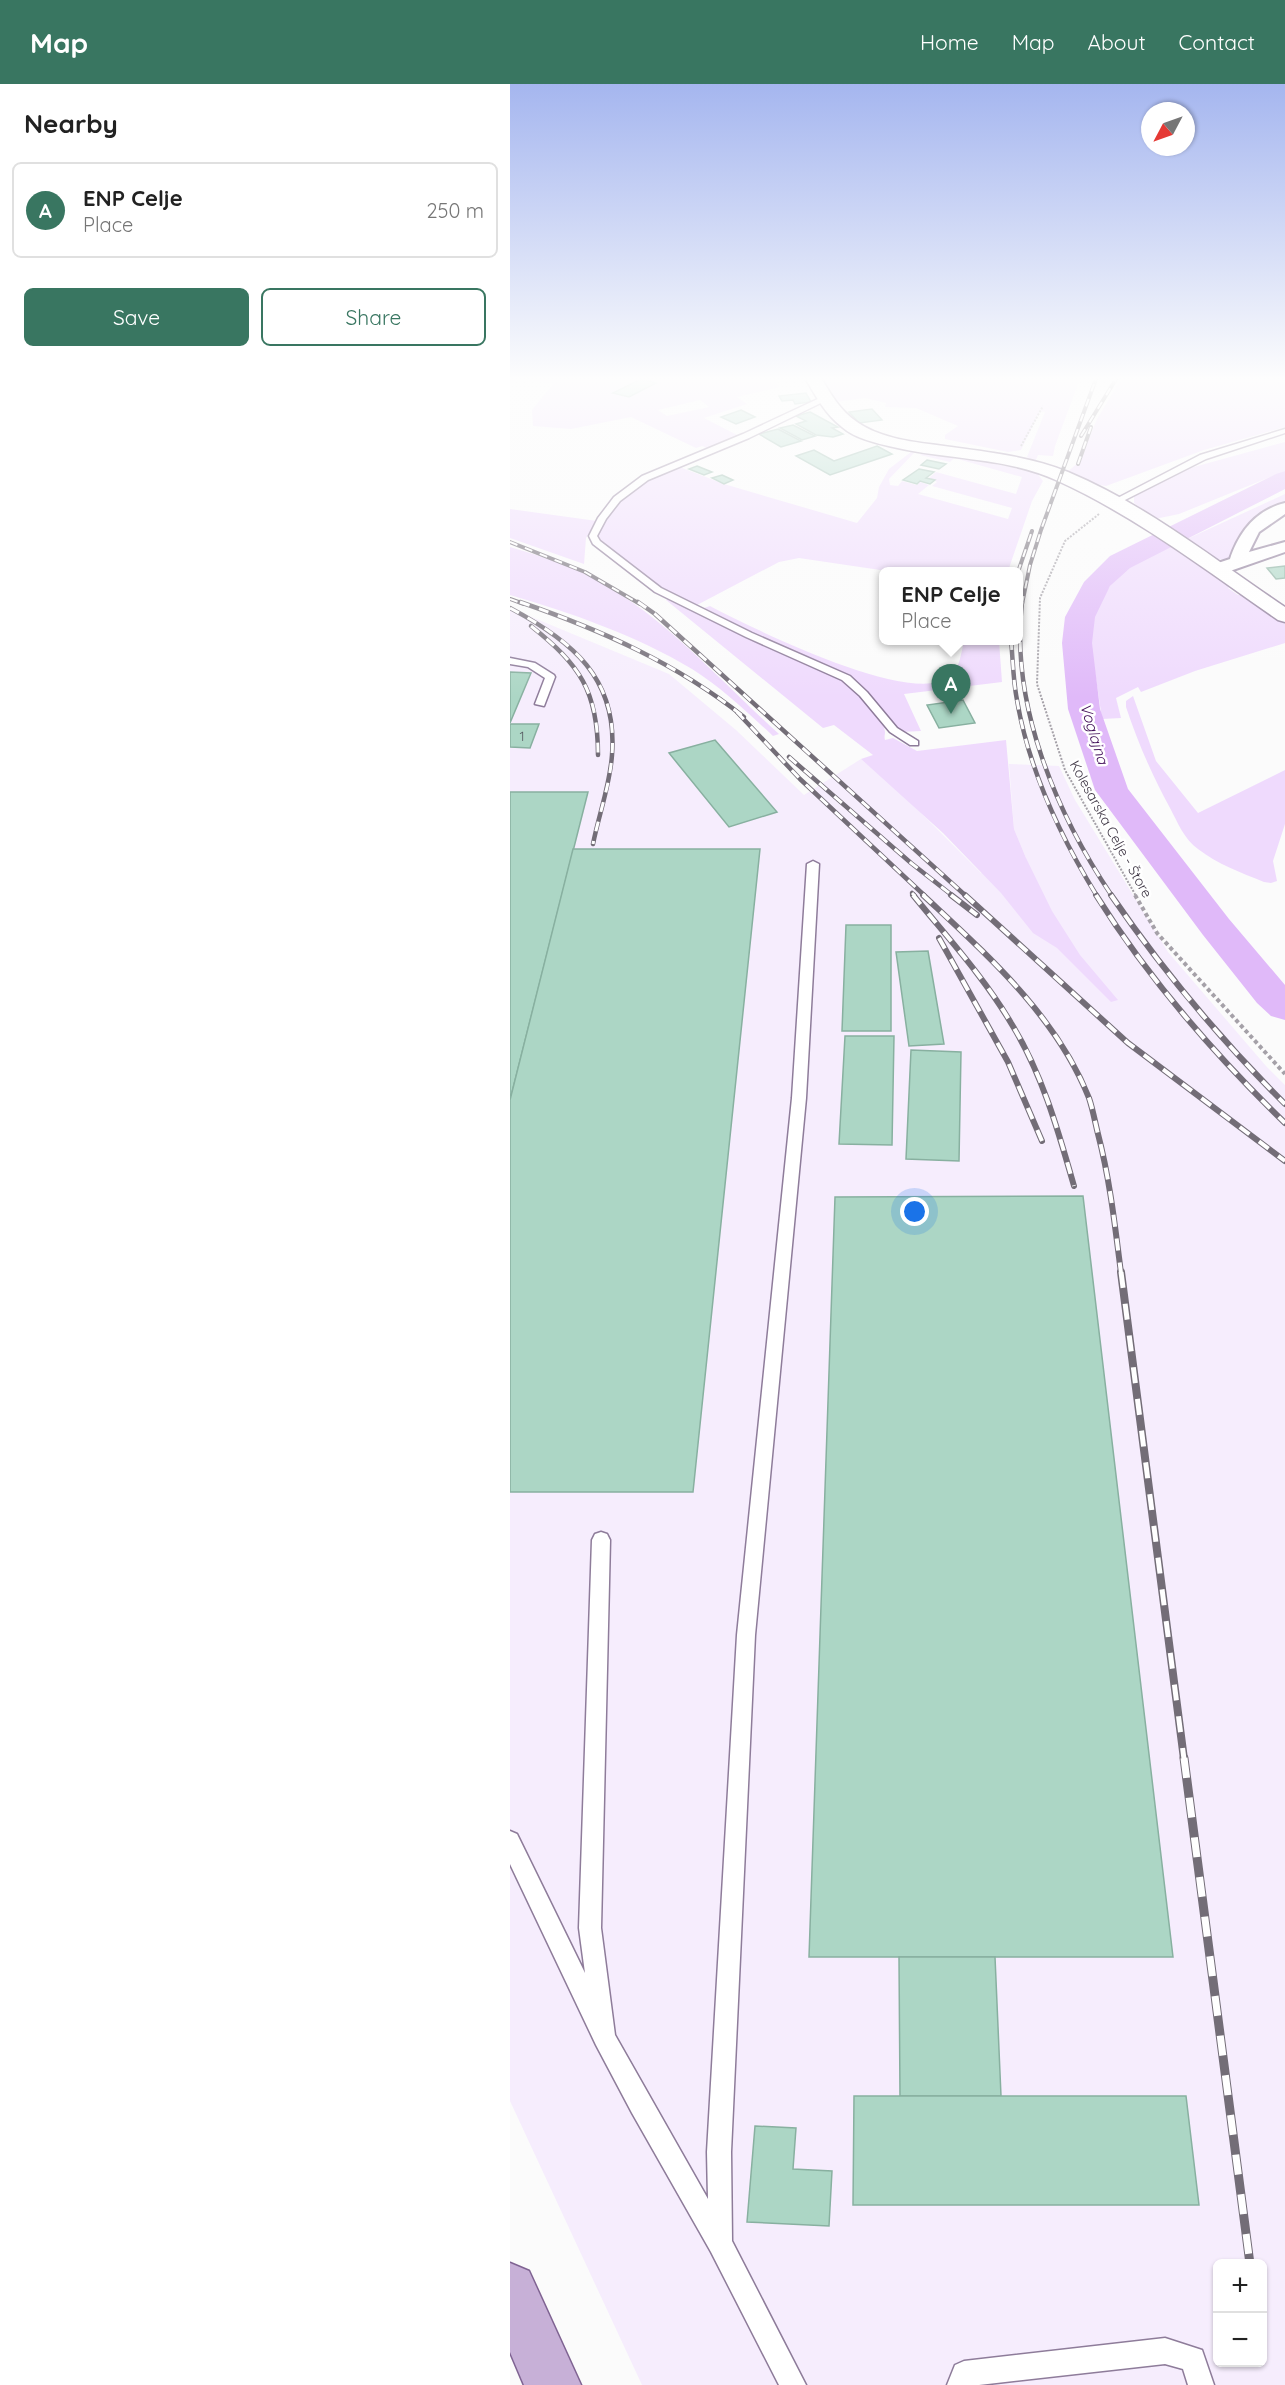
<!DOCTYPE html>
<meta charset="utf-8">
<style>
:root{--surface:#fff;--page:#f2f2f2;--text:#222;--muted:#767676;--line:#e0e0e0;--accent:#397661}
body{margin:0;font-family:Quicksand,sans-serif;background:var(--page);color:var(--text)}
.controls{position:absolute;right:18px;bottom:18px;display:grid;overflow:hidden;border-radius:9px;box-shadow:0 2px 4px #0004}
.controls button{width:54px;height:54px;display:grid;place-items:center;padding:0;border:0;border-bottom:2px solid var(--line);background:var(--surface);color:var(--text);font:30px sans-serif}
.compass{position:absolute;left:631px;top:18px;width:54px;height:54px;border-radius:50%;background:var(--surface);box-shadow:0 2px 4px #0004;rotate:229deg}
.you{position:absolute;left:405px;top:1128px;width:21px;height:21px;margin:-15px;border:4px solid #fff;border-radius:50%;background:#1a73e8;box-shadow:0 0 0 9px #1a73e833}
.badge{display:grid;place-items:center;width:39px;height:39px;border-radius:50%;background:var(--accent);color:#fff;font-size:20px;font-weight:700}
.pin{position:absolute;translate:-50% -50px;filter:drop-shadow(0 2px 3px #0008)}
.pin::after{content:'';position:absolute;top:32px;width:21px;height:18px;background:inherit;clip-path:polygon(0 0,100% 0,50% 100%)}
.popup{position:absolute;left:369px;top:483px;width:144px;height:78px;box-sizing:border-box;display:grid;place-content:center;border-radius:9px;background:var(--surface);filter:drop-shadow(0 2px 4px #0005);font-size:20px;white-space:nowrap;color:var(--muted)}
.popup b{font-size:22px;color:var(--text)}
.popup::after{content:'';position:absolute;left:50%;top:100%;margin-left:-12px;border:12px solid transparent;border-top-color:var(--surface)}
.list{margin:0;padding:0;list-style:none}
h2{display:flex;justify-content:space-between;align-items:center;height:78px;margin:0;padding:0 24px;font-size:26px}
h2 small{font-size:20px;font-weight:400;color:var(--muted)}
.list li{display:grid;grid-template-columns:39px 1fr auto;gap:18px;align-items:center;box-sizing:border-box;height:96px;margin:0 12px 12px;padding:0 12px;border:2px solid var(--line);border-radius:9px}
.list b{display:block;font-size:22px;white-space:nowrap}
.list p{margin:0;font-size:20px;white-space:nowrap;color:var(--muted)}
.list em{font-size:20px;font-style:normal;color:var(--muted)}
.actions{display:flex;gap:12px;padding:18px 24px}
.actions a{flex:1;padding:14px 0;border:2px solid var(--accent);border-radius:9px;text-align:center;font-size:21px;color:var(--accent)}
.actions .main{background:var(--accent);color:#fff}
.map{position:relative;flex:none;width:775px;height:2301px;overflow:hidden}
header{display:flex;align-items:center;gap:36px;box-sizing:border-box;height:84px;padding:0 30px;background:var(--accent);color:#fff}
header strong{font-size:28px}
nav{display:flex;gap:33px;margin-inline-start:auto;font-size:21px}
main{display:flex}
aside{flex:1;background:var(--surface)}
.map>svg:first-child{display:block}
.built{fill:#f6edfd;fill-rule:evenodd}
.green{fill:#efdafd;fill-rule:evenodd}
.lines{fill:none;stroke-linecap:round;stroke-linejoin:round}
.river{fill:#e0b9f9;fill-rule:evenodd}
.building{fill:#acd6c5;stroke:#88b0a0;stroke-width:1.5}
.service-casing{stroke:#8e7c9a;stroke-width:3}
.minor-casing{stroke:#8e7c9a;stroke-width:4}
.tertiary-casing{stroke:#8e7c9a;stroke-width:3}
.primary-casing{stroke:#7f6392;stroke-width:3}
.path-far1{stroke:#a5a1a8;stroke-width:2;stroke-dasharray:2 1.5;stroke-linecap:butt}
.path{stroke:#a5a1a8;stroke-width:4;stroke-dasharray:4 3;stroke-linecap:butt}
.service{fill:#fff;fill-rule:evenodd}
.minor{fill:#fff;fill-rule:evenodd}
.tertiary{fill:#fff;fill-rule:evenodd}
.primary{fill:#c7b0d7;fill-rule:evenodd}
.rail-far4-casing{stroke:#736d77;stroke-width:4}
.rail-far3-casing{stroke:#736d77;stroke-width:4.5}
.rail-far2-casing{stroke:#736d77;stroke-width:6}
.rail-far1-casing{stroke:#736d77;stroke-width:8}
.rail-casing{stroke:#736d77;stroke-width:9}
.rail-far4{stroke:#fff;stroke-width:2;stroke-dasharray:8;stroke-linecap:butt}
.rail-far3{stroke:#fff;stroke-width:3;stroke-dasharray:10;stroke-linecap:butt}
.rail-far2{stroke:#fff;stroke-width:4;stroke-dasharray:12;stroke-linecap:butt}
.rail-far1{stroke:#fff;stroke-width:5;stroke-dasharray:16;stroke-linecap:butt}
.rail{stroke:#fff;stroke-width:7;stroke-dasharray:20;stroke-linecap:butt}
.labels{text-anchor:middle;stroke-width:5;stroke-linejoin:round;paint-order:stroke}
.number-label{font-size:14px;fill:#5a5f65}
.far-street-label{font-size:14px;fill:#3f3745;stroke:#fff}
.far-water-label{font-size:15px;font-style:italic;fill:#3e0a56;stroke:#fff}
</style>
<header>
<strong>Map</strong>
<nav><a>Home</a><a>Map</a><a>About</a><a>Contact</a></nav>
</header>
<main>
<aside>
<h2>Nearby<small></small></h2>
<ul class="list">
<li><span class="badge">A</span><div><b>ENP Celje</b><p>Place</p></div><em>250 m</em></li>
</ul>
<div class="actions"><a class="main">Save</a><a>Share</a></div>
</aside>
<div class="map">
<svg width="775" height="2301" viewBox="0 0 775 2301">
<rect width="100%" height="100%" fill="#fbfbfb"/>
<path class="built" d="M0 524 159 590 226 646 294 711 351 675 394 712 471 789 516 774 504 745 499 680 549 682 565 716 658 868 756 982 775 1001V2301H132L0 2017ZM708 2180H752V2278H708Z"/>
<g class="green">
<path d="M0 292H262L270 303 227 313 237 320 194 334 229 352 199 365 192 362 186 364 121 333 61 345 23 342 22 326 43 300 11 295 0 299ZM190 316 199 323 157 332 148 326Z"/>
<polygon points="308,292 571,292 545,362 543,372 528,371 525,378 517,373 535,328 530,327 511,366 498,368 435,355 435,351 448,342 406,324 375,323 376,319 355,314 326,318"/>
<polygon points="613,292 775,292 775,343 694,366 596,402 584,400 556,389 569,378 587,335"/>
<polygon points="775,358 775,387 669,430 645,435 624,419 624,411 673,386"/>
<path d="M401 368 404 369 379 395 380 401 388 402 392 397 407 401 410 398 419 401 408 410 498 435 502 424 422 402 427 398 419 394 426 388 506 410 512 393 444 374 440 378 410 371 414 368 449 372 527 389 533 397 522 417 498 487H377L289 474 269 478 187 521C151 509 121 480 91 456L88 451C95 414 137 397 167 382L214 400 347 439 367 414 369 403 379 385Z"/>
<polygon points="775,410 775,421 718,476 704,475 675,456"/>
<polygon points="0,425 87,437 76,454 74,480 0,454"/>
<polygon points="659,462 720,502 718,504 728,511 734,511 775,540 775,559 685,587 631,608 628,603 606,614 611,634 592,635 578,540 600,502 618,483 636,471"/>
<path d="M0 463C24 470 51 478 74 489 149 526 207 594 269 650L263 652C237 628 212 604 182 585 127 552 62 529 0 511Z"/>
<path d="M160 514 320 587C335 597 374 629 375 648 375 651 374 653 375 656L383 654 407 667 496 656 504 745 516 774 542 827 570 871 608 916 601 918 547 864 523 849 491 809 433 749 351 675 363 671 324 641 313 644 156 516Z"/>
<path d="M200 522C242 544 397 621 438 594 450 586 451 569 454 557H489L492 598 394 610 411 647 391 648 379 639 352 603 338 592 242 549 194 524Z"/>
<path d="M623 612 646 677 688 729 775 686V740L763 777 767 797 761 799 754 798C732 789 707 780 688 765 674 755 668 739 660 724 642 691 628 659 616 623V617Z"/>
</g>
<g class="lines">
<polygon class="river" points="775,387 775,405 620,484 600,502 585,533 582,559 590,625 618,705 719,835 775,901 775,936 761,932 747,919 693,851 585,706 558,625 552,559 555,533 574,498 600,472 766,390"/>
</g>
<g class="building">
<polygon points="131,295 146,299 119,313 103,309"/>
<polygon points="296,309 301,318 285,320 283,316 272,317 269,312"/>
<polygon points="362,325 372,336 349,339 339,328"/>
<polygon points="231,326 245,333 226,340 211,333"/>
<polygon points="300,328 328,343 322,344 333,350 323,353 306,351 286,340 296,337 286,332"/>
<polygon points="283,341 305,352 292,356 270,344"/>
<polygon points="268,345 291,357 271,363 249,350"/>
<polygon points="367,362 382,370 320,391 286,372 304,366 324,377"/>
<polygon points="417,376 436,380 429,385 411,381"/>
<polygon points="187,382 202,388 194,391 179,385"/>
<polygon points="409,385 424,388 416,394 425,396 420,400 410,397 407,400 393,396"/>
<polygon points="212,391 223,396 214,400 202,394"/>
<polygon points="775,482 775,494 766,495 757,484"/>
<polygon points="0,588 21,589 0,639"/>
<polygon points="453,616 465,639 429,644 417,621"/>
<polygon points="0,640 29,640 20,664 0,663"/>
<polygon points="205,656 267,728 219,743 159,669"/>
<polygon points="0,708 78,708 0,1016"/>
<polygon points="63,765 250,765 183,1408 0,1408 0,1016"/>
<polygon points="336,841 381,841 381,947 332,947"/>
<polygon points="418,867 434,960 399,962 386,868"/>
<polygon points="335,952 384,952 382,1061 329,1060"/>
<polygon points="401,966 451,968 449,1077 396,1075"/>
<polygon points="573,1112 663,1873 299,1873 325,1113"/>
<polygon points="389,1873 485,1873 491,2012 390,2012"/>
<polygon points="344,2012 676,2012 689,2121 343,2121"/>
<polygon points="245,2042 286,2044 283,2085 322,2087 319,2142 237,2138"/>
</g>
<g class="lines">
<g class="service-casing">
<g id="service">
<polygon points="312,313 319,315 239,354 138,396 110,417 96,435 87,452 90,457 151,504 242,549 340,592 357,608 387,644 408,657 408,661 400,661 380,648 350,612 332,596 236,553 145,508 83,460 79,452 88,434 104,413 132,392 233,350"/>
<polygon points="775,345 775,349 696,375 607,420 600,418 690,371"/>
<polygon points="0,574 25,579 44,591 45,593 34,622 25,620 35,594 18,583 0,580"/>
<polygon points="303,777 309,780 296,1014 245,1551 221,2068 222,2157 296,2301 269,2301 201,2168 122,2029 86,1961 0,1780 0,1747 7,1750 75,1889 69,1844 82,1456 85,1450 91,1448 97,1450 100,1456 91,1844 105,1951 198,2115 197,2068 227,1551 282,1014 297,780"/>
<polygon points="655,2254 692,2266 704,2301 678,2301 673,2285 655,2280 469,2301 437,2301 445,2281 454,2277"/>
</g>
</g>
<g class="minor-casing">
<path id="minor" d="M775 419V430L749 448 739 468 775 458V468L720 487H708L706 483 708 479 720 475C729 448 746 426 775 419Z"/>
</g>
<g class="tertiary-casing">
<path id="tertiary" d="M294 292H310C320 309 330 327 347 338 371 355 405 358 434 362 476 368 519 372 558 388 637 421 705 476 775 523V538L768 536C697 487 627 433 548 397 497 373 437 376 383 363 366 359 346 355 332 343 315 330 305 311 294 292Z"/>
</g>
<g class="primary-casing">
<polygon id="primary" points="0,2179 19,2187 71,2301 14,2301 0,2268"/>
</g>
<g class="path-far1">
<polyline points="511,362 533,322"/>
<polyline points="589,430 555,457 530,514 527,600 555,686 626,812"/>
</g>
<polyline class="path" points="625,811 647,849 775,990"/>
<use href="#service" class="service"/>
<use href="#minor" class="minor"/>
<use href="#tertiary" class="tertiary"/>
<use href="#primary" class="primary"/>
<g class="rail-far4-casing">
<g id="rail-far4">
<polyline points="571,352 608,292"/>
<polyline points="568,380 581,343"/>
<polyline points="0,458 75,488 130,520"/>
<polyline points="508,488 522,447"/>
<polyline points="0,515 14,520"/>
<polyline points="512,520 520,481 531,446 587,292"/>
</g>
</g>
<g class="rail-far3-casing">
<g id="rail-far3">
<path d="M10 518C91 546 166 579 234 633"/>
<polyline points="128,518 145,530 456,812"/>
<path d="M512 518C500 620 546 729 602 812"/>
<path d="M0 524C62 557 108 594 102 671 100 701 89 730 83 760"/>
<path d="M21 542C70 581 88 607 88 671"/>
<path d="M501 556C503 576 503 596 507 616 519 687 550 752 587 812"/>
<polyline points="227,628 290,695 415,812"/>
<polyline points="279,673 401,779 443,812"/>
<polyline points="402,809 405,812"/>
</g>
</g>
<g class="rail-far2-casing">
<g id="rail-far2">
<path d="M403 811C437 853 474 893 501 939 532 989 548 1046 564 1102"/>
<path d="M413 811C476 870 546 931 579 1014 583 1026 585 1038 588 1050 600 1096 605 1142 611 1189"/>
<polyline points="441,811 467,831"/>
<polyline points="455,811 618,959 775,1077"/>
<path d="M586 811C638 894 705 971 775 1039"/>
<path d="M601 811C653 887 710 955 775 1020"/>
<polyline points="429,854 498,978 532,1057"/>
</g>
</g>
<g class="rail-far1-casing">
<polyline id="rail-far1" points="611,1188 674,1675"/>
</g>
<g class="rail-casing">
<polyline id="rail" points="674,1674 740,2180"/>
</g>
<use href="#rail-far4" class="rail-far4"/>
<use href="#rail-far3" class="rail-far3"/>
<use href="#rail-far2" class="rail-far2"/>
<use href="#rail-far1" class="rail-far1"/>
<use href="#rail" class="rail"/>
</g>
<linearGradient id="sky" x2="0" y2="1"><stop stop-color="#a5b6ef"/><stop offset="0.48" stop-color="#fdfdfd"/><stop offset="1" stop-color="#fdfdfd" stop-opacity="0"/></linearGradient>
<rect width="775" height="614" fill="url(#sky)"/>
<g class="labels">
<g class="number-label">
<text x="12" y="657">1</text>
</g>
<g class="far-street-label">
<text transform="translate(601 745) rotate(61)" y="5">Kolesarska Celje - Štore</text>
</g>
<g class="far-water-label">
<text transform="translate(584 650) rotate(73)" y="5">Voglajna</text>
</g>
</g>
</svg>
<div class="controls">
<button>+</button>
<button>−</button>
</div>
<svg class="compass" viewBox="-18 -18 36 36"><path d="M0-13l5 13h-10z" fill="#e53935"/><path d="M0 13l5-13h-10z" fill="#767676"/></svg>
<div class="you"></div>
<div class="pin badge" style="left:441px;top:630px">A</div>
<div class="popup"><b>ENP Celje</b>Place</div>
</div>
</main>
